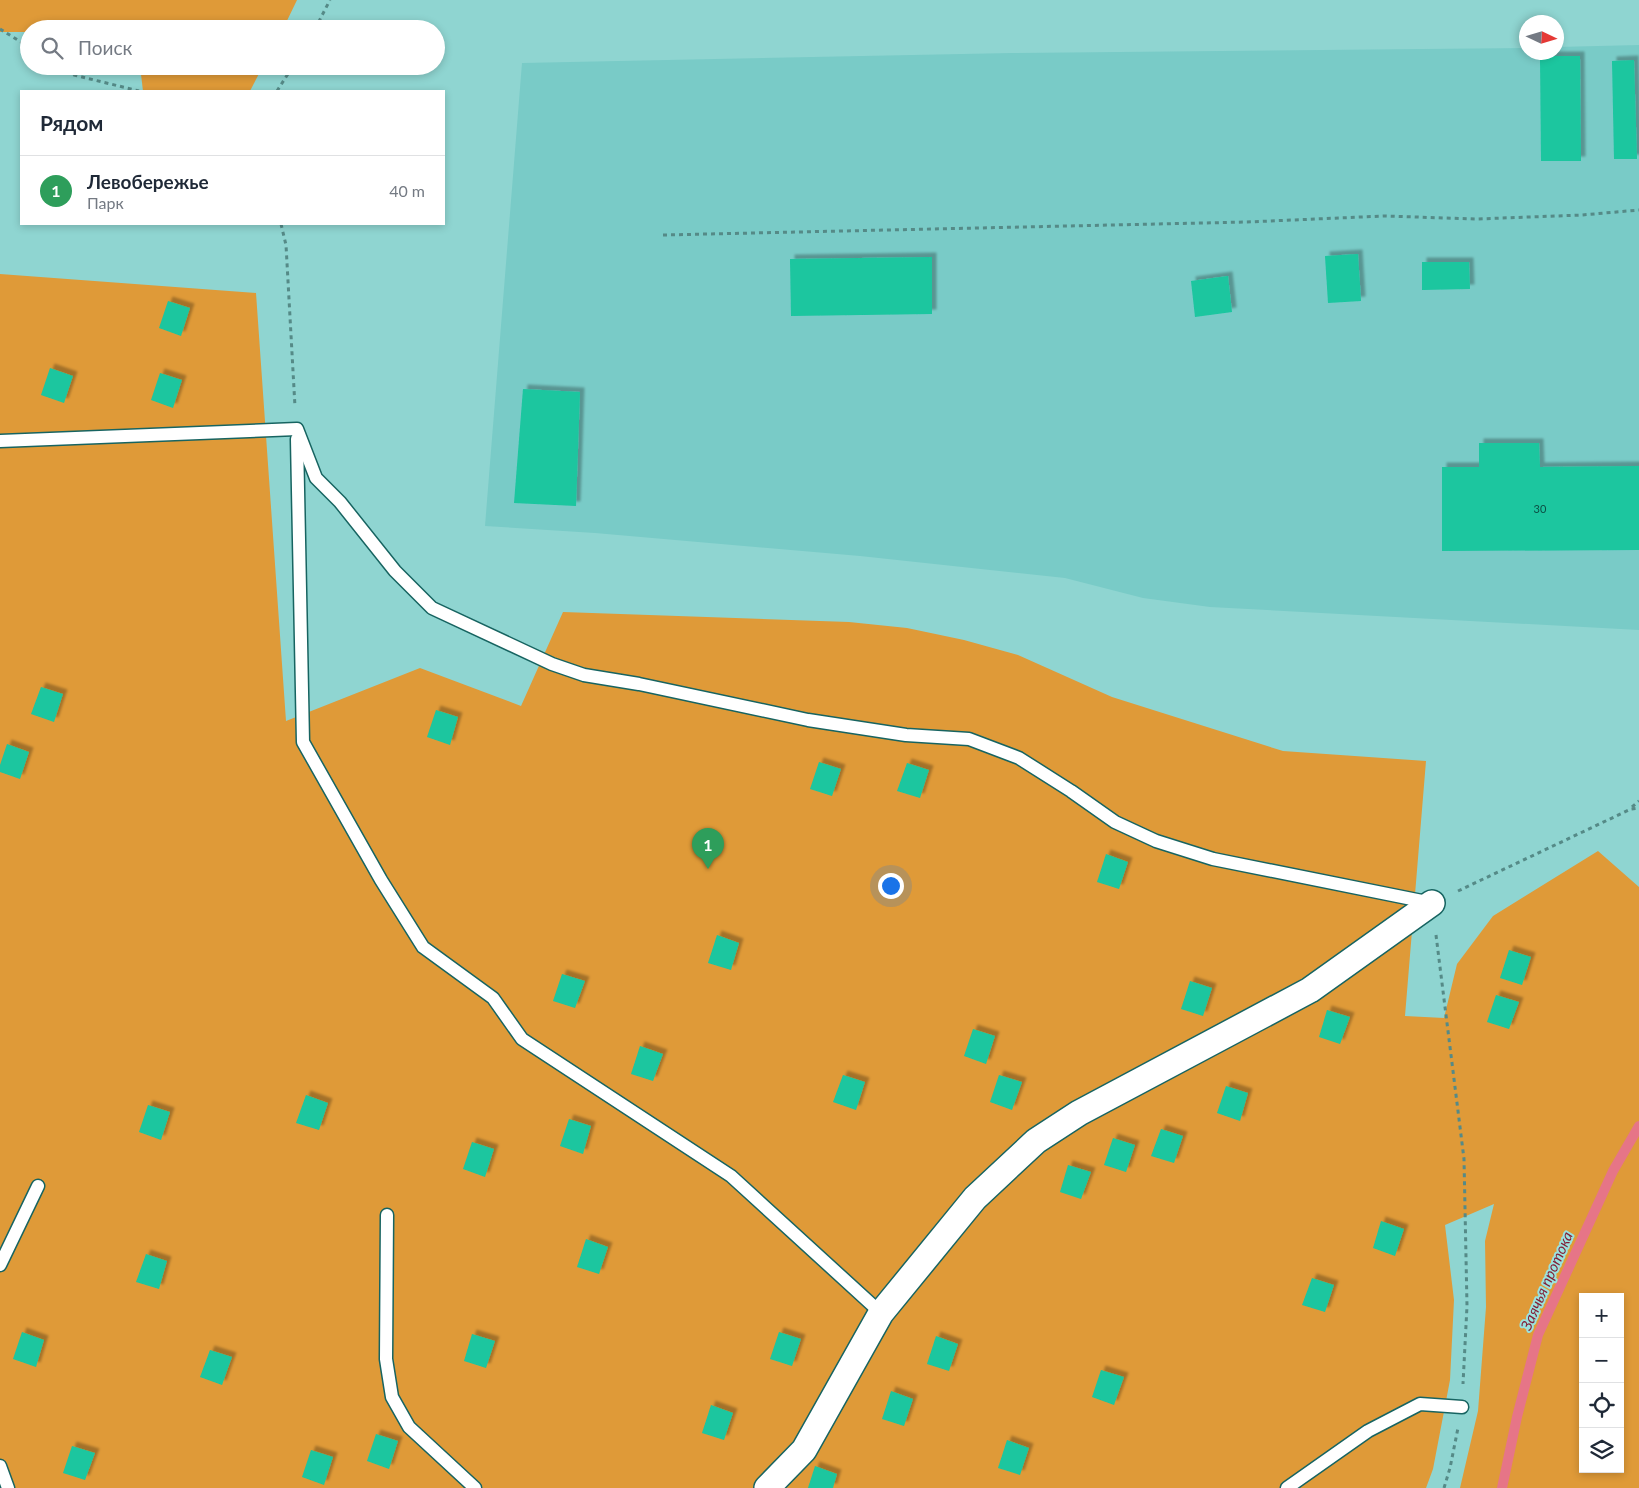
<!DOCTYPE html>
<html lang="ru">
<meta charset="utf-8">
<style>
:root{--surface:#fff;--page:#f2f2f3;--text:#1f2937;--muted:#747a83;--line:#e0e1e3;--accent:#d93025}
body{margin:0;font-family:Lato,sans-serif;background:var(--page);color:var(--text)}
.controls{position:absolute;right:15px;bottom:15px;display:grid;overflow:hidden;border-radius:0px;box-shadow:0 2px 8px #0003}
.controls button{width:45px;height:45px;display:grid;place-items:center;padding:0;border:0;border-bottom:1px solid var(--line);background:var(--surface);color:var(--text);font:25px sans-serif}
.compass{position:absolute;left:1519px;top:15px;width:45px;height:45px;border-radius:50%;background:var(--surface);box-shadow:0 2px 8px #0003;rotate:94deg}
.you{position:absolute;left:890px;top:885px;width:18px;height:18px;margin:-12px;border:4px solid #fff;border-radius:50%;background:#1a73e8;box-shadow:0 0 0 8px #1a73e833}
.badge{display:grid;place-items:center;width:32px;height:32px;border-radius:50%;background:var(--accent);color:#fff;font-size:16px;font-weight:700}
.pin{position:absolute;translate:-50% -41px;filter:drop-shadow(0 1px 2px #0008)}
.pin::after{content:'';position:absolute;top:26px;width:18px;height:15px;background:inherit;clip-path:polygon(0 0,100% 0,50% 100%)}
.list{margin:0;padding:0;list-style:none}
h2{display:flex;justify-content:space-between;align-items:center;height:65px;margin:0;padding:0 20px;font-size:21px}
h2 small{font-size:16px;font-weight:400;color:var(--muted)}
.list li{display:grid;grid-template-columns:32px 1fr auto;gap:15px;align-items:center;box-sizing:border-box;height:70px;padding:0 20px;border-top:1px solid var(--line)}
.list b{display:block;font-size:19px;white-space:nowrap}
.list p{margin:0;font-size:16px;white-space:nowrap;color:var(--muted)}
.list em{font-size:16px;font-style:normal;color:var(--muted)}
.icon{flex:none;width:28px;height:28px;fill:none;stroke:currentColor;stroke-width:2;stroke-linecap:round;stroke-linejoin:round}
.map{position:relative;flex:none;width:1639px;height:1488px;overflow:hidden}
.search{position:absolute;background:var(--surface);box-shadow:0 2px 8px #0003;left:20px;top:20px;width:425px;height:55px;display:flex;align-items:center;gap:12px;box-sizing:border-box;padding:0 18px;border-radius:28px;color:var(--muted);font-size:19px}
.panel{position:absolute;background:var(--surface);box-shadow:0 2px 8px #0003;left:20px;top:90px;width:425px;height:135px;border-radius:0px}
.map>svg:first-child{display:block}
.built{fill:#79cbc7}
.green{fill:#df9a38;fill-rule:evenodd}
.lines{fill:none;stroke-linecap:round;stroke-linejoin:round}
.stream{stroke:#e67587;stroke-width:10}
.building{fill:#1ac69f;filter:url(#shadow)}
.service-casing{stroke:#176461;stroke-width:15}
.minor-casing{stroke:#176461;stroke-width:28}
.path{stroke:#558a87;stroke-width:3;stroke-dasharray:4 4;stroke-linecap:butt}
.service{stroke:#fff;stroke-width:12}
.minor{stroke:#fff;stroke-width:25}
.labels{text-anchor:middle;stroke-width:4;stroke-linejoin:round;paint-order:stroke}
.number-label{font-size:11px;fill:#0c4e44}
.water-label{font-size:15px;font-style:italic;fill:#831e37;stroke:#9be2de}
</style>
<div class="map">
<svg width="1639" height="1488" viewBox="0 0 1639 1488">
<defs>
<filter id="shadow"><feDropShadow dx="4.5" dy="-4.5" stdDeviation="1" flood-color="#0004"/></filter>
</defs>
<rect width="100%" height="100%" fill="#8fd5d1"/>
<polygon class="built" points="1639,45 1639,630 1210,607 1143,598 1065,578 860,556 595,533 485,526 522,63 1012,53 1526,48 1526,52 1556,52 1557,47"/>
<g class="green">
<polygon points="0,0 297,0 283,29 29,29 29,32 0,32"/>
<polygon points="63,66 120,66 80,72"/>
<polygon points="140,66 263,66 250,91 143,91"/>
<path d="M0 274 256 293 286 721 420 668 521 706 563 612 849 622 907 628 964 640 1018 655 1112 697 1283 751 1426 761 1405 1016 1444 1018 1457 964 1493 916 1598 851 1639 887V1488H1460L1478 1411 1486 1307 1485 1241 1494 1204 1445 1225 1454 1300 1450 1380 1433 1469 1426 1488H0ZM1583 1297H1620V1469H1583Z"/>
</g>
<g class="lines">
<polyline class="stream" points="1502,1488 1517,1417 1538,1335 1613,1171 1639,1126"/>
</g>
<g class="building">
<polygon points="1540,56 1580,56 1581,161 1541,161"/>
<polygon points="1634,60 1637,159 1614,159 1612,61"/>
<polygon points="1358,254 1361,301 1328,303 1325,256"/>
<polygon points="932,257 932,314 791,316 790,259"/>
<polygon points="1422,262 1469,262 1470,289 1422,290"/>
<polygon points="1228,276 1232,312 1195,317 1191,281"/>
<polygon points="168,301 190,308 181,336 159,328"/>
<polygon points="50,368 73,376 64,403 41,395"/>
<polygon points="160,373 182,380 173,408 151,400"/>
<polygon points="523,389 580,392 576,506 514,503"/>
<polygon points="1479,443 1539,443 1540,467 1639,466 1639,550 1442,551 1442,467 1479,467"/>
<polygon points="41,687 63,694 54,722 31,714"/>
<polygon points="436,710 458,717 450,745 427,737"/>
<polygon points="7,744 29,752 20,779 0,772 0,765"/>
<polygon points="819,762 841,769 832,796 810,789"/>
<polygon points="907,763 929,770 920,798 897,791"/>
<polygon points="1106,854 1128,862 1119,889 1097,882"/>
<polygon points="717,935 739,943 731,970 708,963"/>
<polygon points="1509,950 1531,957 1522,985 1500,978"/>
<polygon points="562,974 585,981 575,1008 553,1001"/>
<polygon points="1190,981 1212,988 1203,1016 1181,1009"/>
<polygon points="1496,995 1519,1002 1509,1029 1487,1022"/>
<polygon points="1327,1010 1350,1017 1340,1044 1319,1037"/>
<polygon points="973,1029 995,1036 986,1064 964,1056"/>
<polygon points="640,1046 663,1054 653,1081 631,1074"/>
<polygon points="843,1075 865,1082 856,1110 833,1102"/>
<polygon points="999,1075 1022,1082 1012,1110 990,1102"/>
<polygon points="1226,1086 1248,1093 1240,1121 1217,1113"/>
<polygon points="306,1095 328,1103 319,1130 296,1123"/>
<polygon points="148,1105 170,1112 161,1140 139,1132"/>
<polygon points="569,1119 591,1126 583,1154 560,1146"/>
<polygon points="1161,1129 1183,1136 1174,1163 1151,1156"/>
<polygon points="1113,1138 1135,1145 1126,1172 1104,1165"/>
<polygon points="472,1142 494,1149 485,1177 463,1169"/>
<polygon points="1068,1165 1091,1172 1081,1199 1060,1192"/>
<polygon points="1381,1221 1404,1229 1395,1256 1373,1248"/>
<polygon points="586,1239 608,1247 599,1274 577,1267"/>
<polygon points="146,1254 167,1261 159,1289 136,1282"/>
<polygon points="1312,1278 1334,1285 1325,1312 1302,1305"/>
<polygon points="22,1332 44,1340 36,1367 13,1359"/>
<polygon points="779,1332 801,1339 792,1366 770,1359"/>
<polygon points="472,1334 495,1341 486,1368 464,1361"/>
<polygon points="936,1336 958,1344 949,1371 927,1364"/>
<polygon points="210,1350 232,1357 222,1385 200,1377"/>
<polygon points="1101,1370 1124,1377 1114,1405 1092,1397"/>
<polygon points="891,1391 913,1399 904,1426 882,1419"/>
<polygon points="711,1405 733,1413 724,1440 702,1433"/>
<polygon points="376,1434 398,1441 389,1469 367,1461"/>
<polygon points="1007,1440 1029,1448 1020,1475 998,1468"/>
<polygon points="72,1446 95,1453 85,1480 63,1473"/>
<polygon points="311,1450 333,1457 324,1485 302,1477"/>
<polygon points="815,1466 837,1474 833,1488 808,1488"/>
</g>
<g class="lines">
<g class="service-casing">
<g id="service">
<polyline points="297,439 303,742 381,880 423,947 493,998 522,1039 731,1176 881,1313"/>
<polyline points="0,441 297,429 316,478 340,502 395,571 432,608 552,664 584,675 639,684 808,720 906,735 969,739 1019,758 1071,791 1115,822 1156,841 1213,859 1432,903"/>
<polyline points="387,1215 386,1359 392,1397 409,1427 475,1488"/>
<polyline points="0,1265 38,1186"/>
<polyline points="0,1466 8,1488"/>
<polyline points="1287,1488 1368,1431 1420,1404 1462,1407"/>
</g>
</g>
<g class="minor-casing">
<polyline id="minor" points="767,1488 804,1450 881,1313 975,1198 1036,1141 1079,1113 1310,990 1432,903"/>
</g>
<g class="path">
<polyline points="0,29 29,47"/>
<polyline points="315,29 330,0"/>
<polyline points="60,66 74,75 139,91"/>
<polyline points="277,91 293,66"/>
<polyline points="281,224 286,245 295,407"/>
<polyline points="663,235 1247,222 1384,216 1477,219 1582,215 1639,210"/>
<polyline points="1632,807 1639,801"/>
<polyline points="1458,891 1631,809 1639,808"/>
<polyline points="1436,935 1464,1159 1467,1306 1463,1384"/>
<polyline points="1444,1488 1450,1468 1458,1428"/>
</g>
<use href="#service" class="service"/>
<use href="#minor" class="minor"/>
</g>
<g class="labels">
<g class="number-label">
<text x="1540" y="513">30</text>
</g>
<g class="water-label">
<text transform="translate(1547 1281) rotate(-66)" y="5">Заячья протока</text>
</g>
</g>
</svg>
<div class="controls">
<button>+</button>
<button>−</button>
<button><svg class="icon" aria-label="locate" viewBox="0 0 24 24"><circle cx="12" cy="12" r="6"/><path d="M12 2v4M12 18v4M2 12h4M18 12h4"/></svg></button>
<button><svg class="icon" aria-label="layers" viewBox="0 0 24 24"><path d="M12 4l9 5-9 5-9-5zM3 14l9 5 9-5"/></svg></button>
</div>
<svg class="compass" viewBox="-18 -18 36 36"><path d="M0-13l5 13h-10z" fill="#e53935"/><path d="M0 13l5-13h-10z" fill="#747a83"/></svg>
<div class="you"></div>
<div class="pin badge" style="left:708px;top:869px;background:#2e9e5b">1</div>
<div class="search"><svg class="icon" aria-label="search" viewBox="0 0 24 24"><circle cx="10" cy="10" r="6"/><path d="M15 15l6 6"/></svg>Поиск</div>
<section class="panel">
<h2>Рядом<small></small></h2>
<ul class="list">
<li><span class="badge" style="background:#2e9e5b">1</span><div><b>Левобережье</b><p>Парк</p></div><em>40 m</em></li>
</ul>
</section>
</div>
